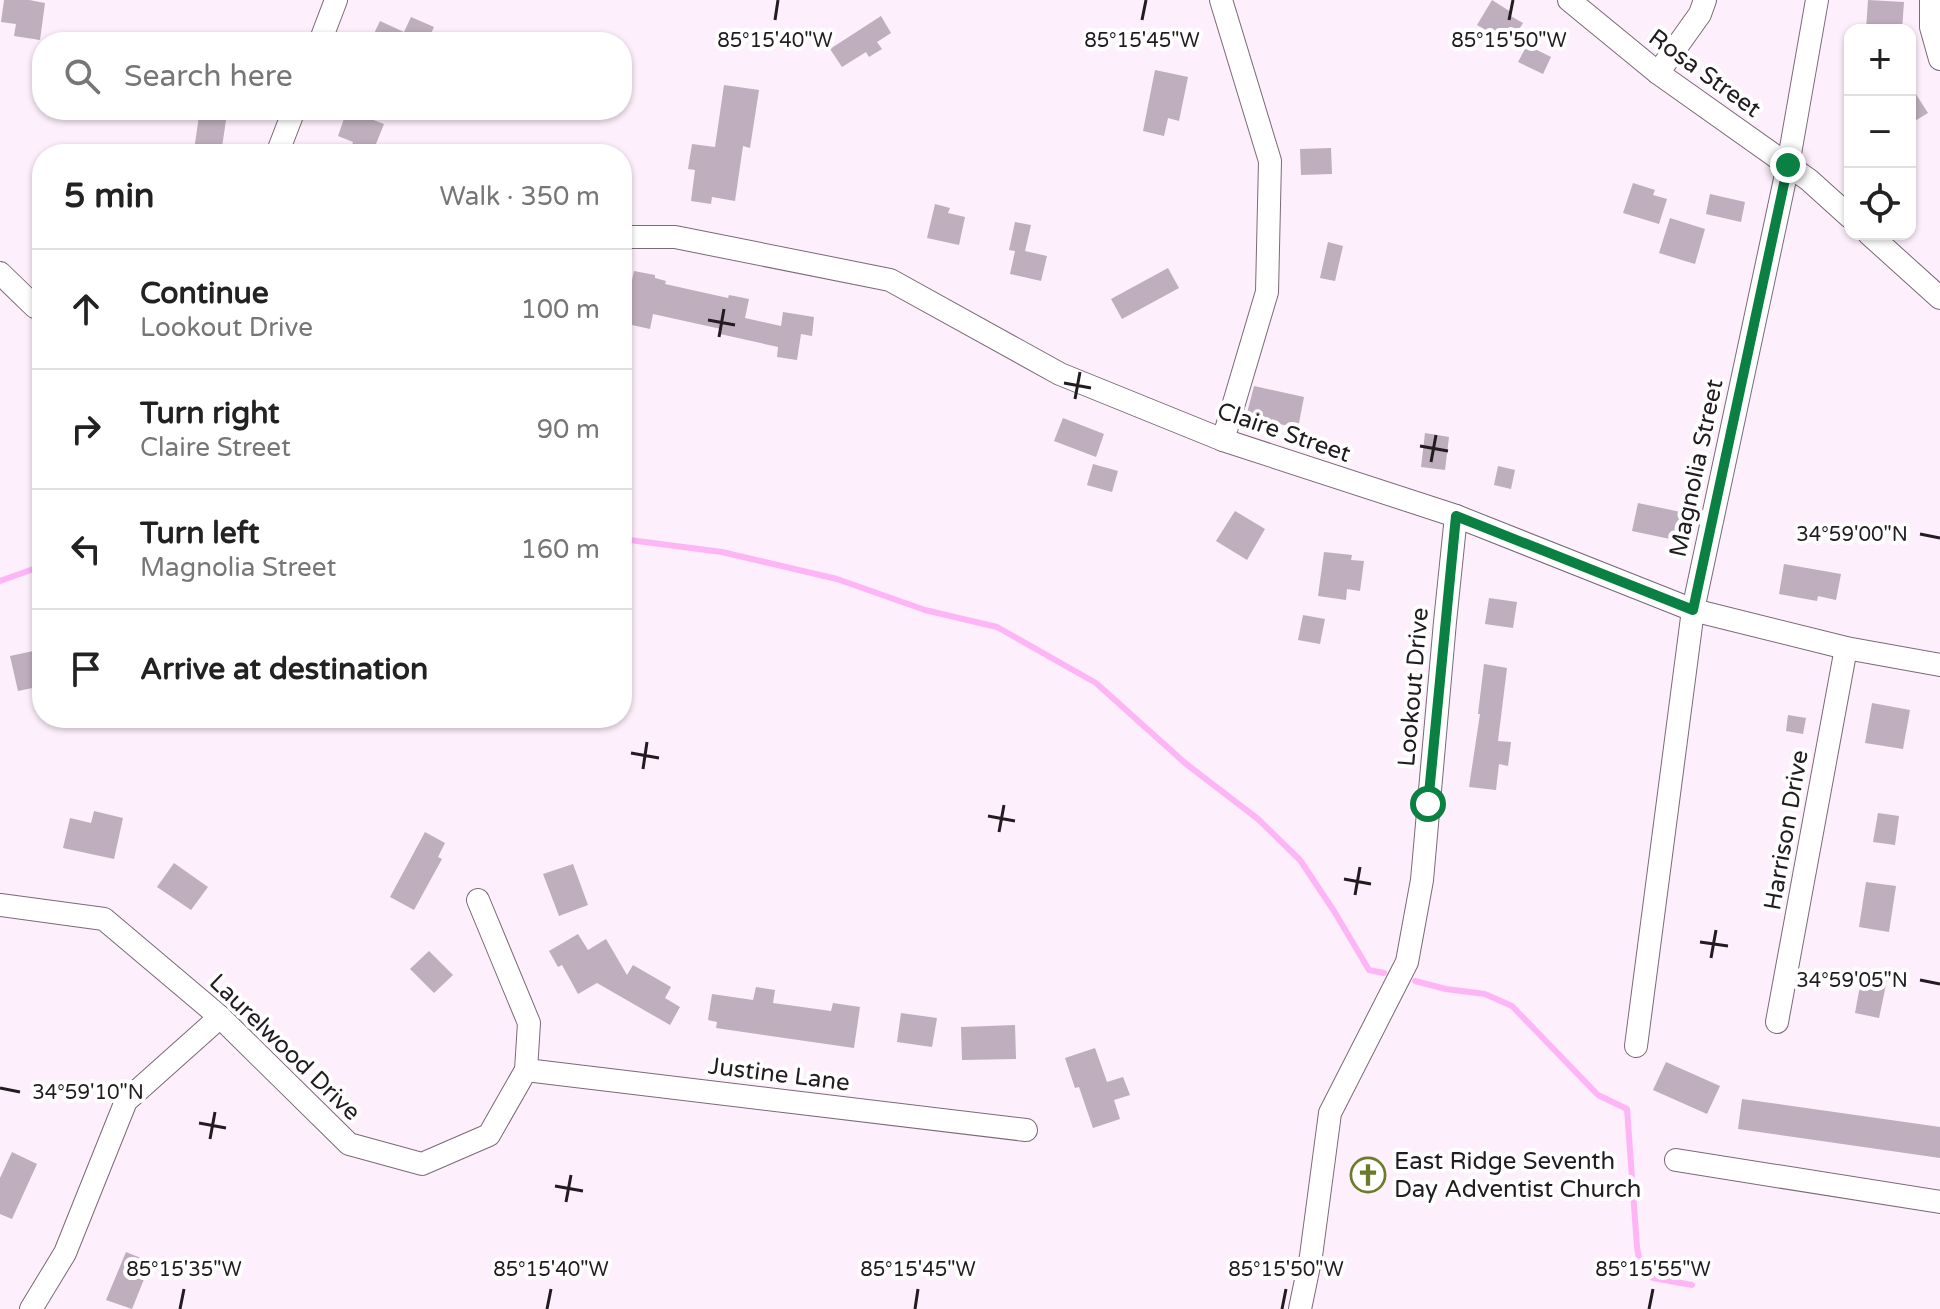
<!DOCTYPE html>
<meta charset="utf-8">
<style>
:root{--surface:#fff;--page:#f2f2f2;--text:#222;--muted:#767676;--line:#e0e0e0}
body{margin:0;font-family:"Varela Round",sans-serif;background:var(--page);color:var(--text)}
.controls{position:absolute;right:24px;top:24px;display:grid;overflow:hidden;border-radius:16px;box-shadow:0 2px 6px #0004}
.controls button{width:72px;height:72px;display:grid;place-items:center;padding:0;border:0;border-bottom:2px solid var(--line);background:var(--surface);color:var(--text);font:40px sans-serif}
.stop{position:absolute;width:24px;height:24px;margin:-18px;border:6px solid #0b8043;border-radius:50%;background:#fff}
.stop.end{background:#0b8043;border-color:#fff;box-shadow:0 2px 8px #0008}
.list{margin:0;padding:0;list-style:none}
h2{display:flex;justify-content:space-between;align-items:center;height:104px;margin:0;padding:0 32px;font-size:34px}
h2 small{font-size:26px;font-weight:400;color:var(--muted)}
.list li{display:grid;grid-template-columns:52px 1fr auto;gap:24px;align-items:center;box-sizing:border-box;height:120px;padding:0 32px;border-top:2px solid var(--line)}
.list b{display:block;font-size:30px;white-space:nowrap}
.list p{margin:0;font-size:26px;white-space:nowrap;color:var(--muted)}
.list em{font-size:26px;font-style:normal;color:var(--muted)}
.icon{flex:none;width:44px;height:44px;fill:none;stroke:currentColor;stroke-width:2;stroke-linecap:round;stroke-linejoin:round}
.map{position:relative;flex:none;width:1940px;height:1309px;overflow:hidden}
.search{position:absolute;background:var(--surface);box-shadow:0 2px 6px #0004;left:32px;top:32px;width:600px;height:88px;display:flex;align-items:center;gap:20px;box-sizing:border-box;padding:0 28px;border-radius:32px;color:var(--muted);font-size:30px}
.panel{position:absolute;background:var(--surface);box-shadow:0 2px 6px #0004;left:32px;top:144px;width:600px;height:584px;border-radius:32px}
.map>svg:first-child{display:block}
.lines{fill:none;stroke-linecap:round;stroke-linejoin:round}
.stream{stroke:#feb5f5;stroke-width:6}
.building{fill:#bfaebd}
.street-casing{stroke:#7a6a77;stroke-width:24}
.street{stroke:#fff;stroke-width:22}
.route{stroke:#0b8043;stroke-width:10}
.ticks{fill:none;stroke:#221c21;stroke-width:3}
.labels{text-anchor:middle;stroke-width:8;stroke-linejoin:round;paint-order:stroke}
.street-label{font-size:24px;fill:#221c21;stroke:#fff}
.poi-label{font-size:24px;fill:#221c21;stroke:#fff;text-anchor:start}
.ticks-label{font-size:20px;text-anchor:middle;fill:#221c21;stroke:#fff;stroke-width:8;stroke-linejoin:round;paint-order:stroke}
</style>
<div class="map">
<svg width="1940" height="1309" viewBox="0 0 1940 1309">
<rect width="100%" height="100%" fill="#fdeffb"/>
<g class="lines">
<g class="stream">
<polyline points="622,539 722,552 837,579 925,610 997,627 1096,683 1185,763 1258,819 1300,860 1334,911 1369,970 1384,973"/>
<polyline points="0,581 42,566"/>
<polyline points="1415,981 1446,989 1485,994 1512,1006 1598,1095 1627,1109 1637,1247 1641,1270 1653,1278 1692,1285"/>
</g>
</g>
<g class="building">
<polygon points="4,0 29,0 45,3 40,40 14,36 16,24 1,22"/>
<polygon points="1492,0 1511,12 1509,15 1523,23 1510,44 1477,25"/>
<polygon points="1868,0 1904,2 1902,30 1866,30"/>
<polygon points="881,16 891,33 877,42 882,49 869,57 866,52 842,67 830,49"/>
<polygon points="411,17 434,27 427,42 370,42 380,21 404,32"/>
<polygon points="1527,45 1551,57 1543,74 1518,62"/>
<polygon points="1155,70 1188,77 1179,121 1168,118 1164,136 1143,131"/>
<polygon points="724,85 759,90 750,148 743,146 735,201 712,197 711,204 691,201 695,170 688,169 692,144 715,147"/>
<polygon points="1910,85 1928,113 1910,124"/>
<polygon points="347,110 384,124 372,154 364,154 351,149 353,142 338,136"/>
<polygon points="199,116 226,120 221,154 194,150"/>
<polygon points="1331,148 1332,174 1301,175 1300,149"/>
<polygon points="1633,183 1655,190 1653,195 1667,199 1659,224 1623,213"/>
<polygon points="1710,194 1745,202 1741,222 1706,214"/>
<polygon points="935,204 950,208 948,213 965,217 959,245 927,238"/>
<polygon points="1670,218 1705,229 1695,264 1659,253"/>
<polygon points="1015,222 1031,225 1025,251 1047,256 1041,281 1010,274 1015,251 1009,250"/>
<polygon points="1328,242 1343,246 1335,281 1320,278"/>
<polygon points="1168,268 1179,288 1122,319 1111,299"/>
<polygon points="634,271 655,275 655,278 666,281 665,284 728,298 729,295 749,299 745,318 781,326 783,312 814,317 812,336 801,334 797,360 777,357 778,347 720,334 721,329 653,314 650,329 623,323"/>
<polygon points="1254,386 1304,397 1298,428 1246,417"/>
<polygon points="1063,418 1104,434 1096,457 1054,441"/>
<polygon points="1425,433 1449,437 1445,470 1421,467"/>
<polygon points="1093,464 1118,471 1112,492 1087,485"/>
<polygon points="1498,466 1515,470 1511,489 1494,485"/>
<polygon points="1638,503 1695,515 1689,543 1632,531"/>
<polygon points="1235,511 1265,529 1247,560 1216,541"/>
<polygon points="1324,552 1352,555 1351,560 1364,561 1360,591 1347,589 1346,600 1318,596"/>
<polygon points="1784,564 1841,574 1836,600 1818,596 1817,601 1779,594"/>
<polygon points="1489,598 1517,602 1513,628 1485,624"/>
<polygon points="1303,615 1325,619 1320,644 1298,640"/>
<polygon points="38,650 42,669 42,686 18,691 10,656"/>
<polygon points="1484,664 1507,668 1498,741 1511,742 1508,766 1499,764 1496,790 1469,787 1480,714 1478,714"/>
<polygon points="1872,703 1910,710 1903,749 1865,743"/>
<polygon points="1788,715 1806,718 1803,734 1786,731"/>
<polygon points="94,811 123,818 114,859 63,848 70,818 91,823"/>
<polygon points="1878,813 1899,816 1895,845 1873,842"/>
<polygon points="425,832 445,843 438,857 442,859 414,910 390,897"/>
<polygon points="174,863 208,887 191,910 157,887"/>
<polygon points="573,864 588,905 559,916 543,874"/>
<polygon points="1866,882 1896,886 1889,932 1859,927"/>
<polygon points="578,934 588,950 606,939 627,975 633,965 671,987 665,998 680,1007 670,1025 597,983 578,994 562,965 558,967 549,951"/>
<polygon points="429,951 453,975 434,993 410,969"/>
<polygon points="1862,975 1887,980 1879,1018 1855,1013"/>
<polygon points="756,987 775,990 773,1003 831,1011 833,1003 860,1007 854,1048 716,1028 717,1022 708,1020 712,994 753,1000"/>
<polygon points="901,1013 937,1018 932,1047 897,1042"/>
<polygon points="1015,1025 1016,1059 962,1060 961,1027"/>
<polygon points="1095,1048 1107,1082 1123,1077 1130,1095 1114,1100 1120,1119 1093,1128 1079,1087 1075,1088 1065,1058"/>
<polygon points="1666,1062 1720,1086 1707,1114 1653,1090"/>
<polygon points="1742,1099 1940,1127 1940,1158 1738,1129"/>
<polygon points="12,1152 37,1164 12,1219 0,1214 0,1178"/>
<polygon points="126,1252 151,1262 132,1309 106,1300"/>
</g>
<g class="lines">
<g class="street-casing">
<g id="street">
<polyline points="1221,0 1270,161 1267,292 1223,440"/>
<polyline points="1569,0 1658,73 1809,180 1850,217"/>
<polyline points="1931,0 1931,27 1940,59"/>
<polyline points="320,42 336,0"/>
<polyline points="1658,73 1700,14 1705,0"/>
<polyline points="277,154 294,110"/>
<polyline points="1869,234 1940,298"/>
<polyline points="622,237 675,237 890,280 1060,374 1223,440 1456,516 1693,610 1846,648 1940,665"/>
<polyline points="0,273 35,307 42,308"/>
<polyline points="0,905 104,919 220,1017 349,1144 422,1164 489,1135 526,1070 529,1023 478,900"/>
<polyline points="1777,1022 1846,648"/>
<polyline points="1636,1046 1693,610 1788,165 1817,0"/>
<polyline points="526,1070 1026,1130"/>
<polyline points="1676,1160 1940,1202"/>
<polyline points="31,1309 65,1253 126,1101 220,1017"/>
<polyline points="1300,1309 1311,1256 1330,1113 1407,962 1422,880 1445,622 1456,516"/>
</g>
</g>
<use href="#street" class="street"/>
</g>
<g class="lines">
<polyline class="route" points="1428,804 1456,516 1693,610 1788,165"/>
</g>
<path class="ticks" d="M775 20 778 0M1142 20 1146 0M1509 20 1513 0M708 320 735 325M719 337 724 309M1064 383 1091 388M1075 399 1080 372M1420 446 1448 451M1431 462 1436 435M1920 534 1940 538M631 753 659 758M643 769 647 742M988 816 1015 821M999 832 1004 805M1344 879 1371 884M1355 895 1360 867M1700 942 1728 946M1711 958 1716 930M1920 980 1940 984M0 1088 20 1092M199 1123 226 1128M210 1139 215 1112M555 1186 583 1191M566 1202 571 1175M180 1309 184 1289M547 1309 551 1289M915 1309 918 1289M1282 1309 1286 1289M1649 1309 1653 1289"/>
<defs>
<g id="church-ring" transform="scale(1.8)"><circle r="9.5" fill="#fff" stroke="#6a7c2b" stroke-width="1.5"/><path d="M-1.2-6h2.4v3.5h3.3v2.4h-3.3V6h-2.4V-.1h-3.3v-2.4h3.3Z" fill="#6a7c2b"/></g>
</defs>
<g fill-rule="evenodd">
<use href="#church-ring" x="1368" y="1175"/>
</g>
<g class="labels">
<g class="street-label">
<text transform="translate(1705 73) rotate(36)" y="8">Rosa Street</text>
<text transform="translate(1284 432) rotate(19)" y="8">Claire Street</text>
<text transform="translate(1696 468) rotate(-78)" y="8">Magnolia Street</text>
<text transform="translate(1413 687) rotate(-85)" y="8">Lookout Drive</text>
<text transform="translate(1786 830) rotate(-80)" y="8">Harrison Drive</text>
<text transform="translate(285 1047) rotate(44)" y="8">Laurelwood Drive</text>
<text transform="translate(779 1074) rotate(7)" y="8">Justine Lane</text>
</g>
<g class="poi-label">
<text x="1394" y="1169">East Ridge Seventh<tspan x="1394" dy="28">Day Adventist Church</tspan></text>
</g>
</g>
<g class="ticks-label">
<text x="775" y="47">85°15'40"W</text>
<text x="1142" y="47">85°15'45"W</text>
<text x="1509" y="47">85°15'50"W</text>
<text x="1852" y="541">34°59'00"N</text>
<text x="1852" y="987">34°59'05"N</text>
<text x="88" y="1099">34°59'10"N</text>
<text x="184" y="1276">85°15'35"W</text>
<text x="551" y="1276">85°15'40"W</text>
<text x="918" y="1276">85°15'45"W</text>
<text x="1286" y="1276">85°15'50"W</text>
<text x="1653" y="1276">85°15'55"W</text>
</g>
</svg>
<div class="controls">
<button>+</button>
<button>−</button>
<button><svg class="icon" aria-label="locate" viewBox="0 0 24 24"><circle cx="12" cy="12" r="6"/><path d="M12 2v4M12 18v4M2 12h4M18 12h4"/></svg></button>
</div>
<div class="stop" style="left:1428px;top:804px"></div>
<div class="stop end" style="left:1788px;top:165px"></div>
<div class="search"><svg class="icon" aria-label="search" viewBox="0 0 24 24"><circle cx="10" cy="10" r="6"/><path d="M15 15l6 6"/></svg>Search here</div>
<section class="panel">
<h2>5 min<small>Walk · 350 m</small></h2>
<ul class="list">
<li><svg class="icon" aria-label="ahead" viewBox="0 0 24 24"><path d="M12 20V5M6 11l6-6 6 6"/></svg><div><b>Continue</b><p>Lookout Drive</p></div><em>100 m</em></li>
<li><svg class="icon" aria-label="right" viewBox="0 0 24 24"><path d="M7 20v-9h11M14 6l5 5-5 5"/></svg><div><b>Turn right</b><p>Claire Street</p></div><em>90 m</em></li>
<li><svg class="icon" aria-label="left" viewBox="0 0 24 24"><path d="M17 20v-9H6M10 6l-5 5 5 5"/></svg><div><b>Turn left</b><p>Magnolia Street</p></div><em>160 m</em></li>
<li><svg class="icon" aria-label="arrive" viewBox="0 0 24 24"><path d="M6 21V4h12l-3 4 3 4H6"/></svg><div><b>Arrive at destination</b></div></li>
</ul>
</section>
</div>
